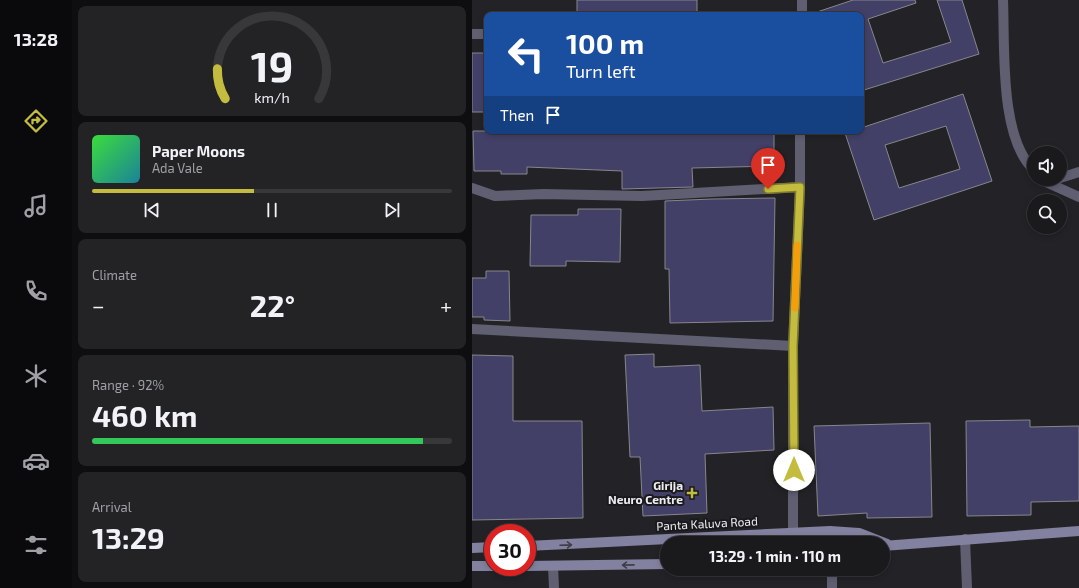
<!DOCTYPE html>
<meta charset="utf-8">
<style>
:root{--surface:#1a1a1d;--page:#232326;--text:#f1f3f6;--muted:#9fa1a4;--line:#38383b;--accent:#c4bc3e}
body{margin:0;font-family:"Exo 2",sans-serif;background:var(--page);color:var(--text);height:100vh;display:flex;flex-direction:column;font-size:15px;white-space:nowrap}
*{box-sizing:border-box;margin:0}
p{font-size:13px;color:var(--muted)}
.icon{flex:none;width:22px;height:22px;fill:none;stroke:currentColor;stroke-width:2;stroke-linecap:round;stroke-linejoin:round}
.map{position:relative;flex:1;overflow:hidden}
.drawer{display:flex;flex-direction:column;gap:6px;padding:6px;background:#0e0e10;width:400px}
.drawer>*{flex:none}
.hud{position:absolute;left:12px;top:12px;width:380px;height:122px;border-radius:8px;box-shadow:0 2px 6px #0003,0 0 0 1px var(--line);background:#1a4fa0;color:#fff;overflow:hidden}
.buttons{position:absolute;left:555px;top:146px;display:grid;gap:8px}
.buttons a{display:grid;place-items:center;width:40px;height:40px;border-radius:50%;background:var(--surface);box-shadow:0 2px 6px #0003,0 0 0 1px var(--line);font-size:20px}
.speed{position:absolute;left:12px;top:524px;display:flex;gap:8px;font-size:20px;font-weight:700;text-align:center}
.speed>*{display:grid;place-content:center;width:52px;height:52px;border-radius:50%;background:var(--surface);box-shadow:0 2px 6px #0003,0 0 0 1px var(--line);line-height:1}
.speed .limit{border:6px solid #d22;background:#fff;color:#111}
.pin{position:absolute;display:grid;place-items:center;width:34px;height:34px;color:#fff;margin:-41px -17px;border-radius:50% 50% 50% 0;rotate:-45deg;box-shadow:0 0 4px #0007}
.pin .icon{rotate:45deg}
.me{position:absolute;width:44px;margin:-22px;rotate:0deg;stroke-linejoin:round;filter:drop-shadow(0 0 3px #0008)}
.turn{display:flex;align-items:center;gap:14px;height:84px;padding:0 16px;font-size:18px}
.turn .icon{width:52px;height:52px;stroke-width:2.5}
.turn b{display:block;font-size:28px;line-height:34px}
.then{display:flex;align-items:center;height:38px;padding:0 16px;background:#0003;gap:8px;font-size:15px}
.big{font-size:30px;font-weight:700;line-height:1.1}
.drawer .card{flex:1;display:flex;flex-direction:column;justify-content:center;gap:6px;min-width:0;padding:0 14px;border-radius:8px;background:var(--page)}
.drawer .dial{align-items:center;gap:0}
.dial svg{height:104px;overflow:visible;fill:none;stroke:var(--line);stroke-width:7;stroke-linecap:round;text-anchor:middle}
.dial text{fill:var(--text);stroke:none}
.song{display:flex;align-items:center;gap:12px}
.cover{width:48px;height:48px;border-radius:6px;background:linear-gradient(135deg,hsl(120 70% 55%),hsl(190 70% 35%))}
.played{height:4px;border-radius:2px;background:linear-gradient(90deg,var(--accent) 45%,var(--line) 45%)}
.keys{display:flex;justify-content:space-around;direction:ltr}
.heat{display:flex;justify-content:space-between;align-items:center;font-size:22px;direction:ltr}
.charge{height:6px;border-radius:3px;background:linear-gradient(90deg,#34c759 92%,var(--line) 0)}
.trip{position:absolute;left:188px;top:536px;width:230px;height:40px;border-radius:20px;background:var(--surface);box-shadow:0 2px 6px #0003,0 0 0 1px var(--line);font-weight:700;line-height:40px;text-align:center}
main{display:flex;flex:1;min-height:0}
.tab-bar{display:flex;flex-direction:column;width:72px;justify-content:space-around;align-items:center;background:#0a0a0c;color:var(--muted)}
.tab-bar .icon{width:28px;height:28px}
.tab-bar .selected{color:var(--accent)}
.tab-bar b{font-size:18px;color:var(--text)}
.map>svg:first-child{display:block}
.building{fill:#434068;stroke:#86868b;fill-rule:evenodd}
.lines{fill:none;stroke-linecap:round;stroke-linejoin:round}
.street{stroke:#605f72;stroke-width:10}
.secondary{stroke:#82819f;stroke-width:10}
.oneway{stroke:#3e3e4b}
.route-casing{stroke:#7f7a28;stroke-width:10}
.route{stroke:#c4bc3e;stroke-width:7}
.slow{stroke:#f59e0b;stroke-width:7}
.poi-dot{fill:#c4bc3e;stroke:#1a1a1e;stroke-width:1.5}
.labels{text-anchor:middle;stroke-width:4;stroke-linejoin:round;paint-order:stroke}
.poi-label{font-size:12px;font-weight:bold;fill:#eeeef1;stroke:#1a1a1e;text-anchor:end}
.street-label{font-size:12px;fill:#eeeef1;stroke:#1a1a1e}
</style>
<main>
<nav class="tab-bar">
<b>13:28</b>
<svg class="icon selected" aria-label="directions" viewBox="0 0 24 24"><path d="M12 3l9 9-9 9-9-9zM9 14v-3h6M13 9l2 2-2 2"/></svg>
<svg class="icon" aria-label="music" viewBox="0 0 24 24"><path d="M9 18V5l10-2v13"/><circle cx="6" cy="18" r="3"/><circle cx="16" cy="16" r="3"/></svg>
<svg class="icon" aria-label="phone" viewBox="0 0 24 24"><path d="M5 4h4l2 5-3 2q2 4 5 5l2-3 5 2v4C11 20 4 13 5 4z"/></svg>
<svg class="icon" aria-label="climate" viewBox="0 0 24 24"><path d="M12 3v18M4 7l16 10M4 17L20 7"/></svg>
<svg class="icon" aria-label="car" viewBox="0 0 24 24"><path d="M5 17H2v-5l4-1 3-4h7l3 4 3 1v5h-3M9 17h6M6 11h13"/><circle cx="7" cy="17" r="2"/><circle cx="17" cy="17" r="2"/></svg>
<svg class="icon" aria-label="filters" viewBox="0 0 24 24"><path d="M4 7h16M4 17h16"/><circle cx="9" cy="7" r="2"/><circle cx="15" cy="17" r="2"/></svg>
</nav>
<section class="drawer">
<div class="card dial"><svg viewBox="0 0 100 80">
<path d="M14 69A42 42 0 1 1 86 69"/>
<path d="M14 69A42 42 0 0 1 8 46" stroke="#c4bc3e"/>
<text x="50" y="56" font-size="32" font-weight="700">19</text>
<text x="50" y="72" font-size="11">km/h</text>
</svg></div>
<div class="card">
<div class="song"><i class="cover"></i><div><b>Paper Moons</b><p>Ada Vale</p></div></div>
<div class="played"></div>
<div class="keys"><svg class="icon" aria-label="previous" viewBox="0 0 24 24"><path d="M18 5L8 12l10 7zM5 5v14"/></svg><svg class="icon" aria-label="pause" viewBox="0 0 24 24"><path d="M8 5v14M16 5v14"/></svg><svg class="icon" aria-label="next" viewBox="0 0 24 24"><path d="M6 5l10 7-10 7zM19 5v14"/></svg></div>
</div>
<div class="card"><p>Climate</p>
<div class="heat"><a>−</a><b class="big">22°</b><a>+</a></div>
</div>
<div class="card"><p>Range · 92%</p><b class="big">460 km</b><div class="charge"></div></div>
<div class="card"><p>Arrival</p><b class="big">13:29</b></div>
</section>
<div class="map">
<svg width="607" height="588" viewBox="0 0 607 588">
<rect width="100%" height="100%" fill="#232327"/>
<path class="building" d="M105,0H225V15H105Z
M381,0H443L444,3L396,19L411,63L479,42L465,0H490L507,54L392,90L389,81V15H345V12Z
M0,53H15V112H0Z
M491,94L520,181L402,220L373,133L389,131V128ZM474,126L488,169L427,188L413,145Z
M1,131H302V166L220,168L221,187L150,189V171L55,167V174H29V171H2Z
M303,198L301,321L198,323L197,269H193V201L240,199Z
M106,209H149L148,262L94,261V266H58L59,215H106Z
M14,271H37L38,321L12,320V317H0V278H14Z
M182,354V367L228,365L230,411L301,407L302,450L233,454L235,513L171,516L168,457H158L153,355Z
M0,355L41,356V421H110L111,518L0,520Z
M558,420V427L607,426V501L559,502V515L495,516L494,421Z
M458,423L460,517L395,518V513L346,516L342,426Z"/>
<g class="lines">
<path class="street" d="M531,0C533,46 527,138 562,170
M330,15V0
M0,34H15
M588,178L607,172
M572,179L576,183L607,197
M0,188L23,196L71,194L170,196L328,187
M0,329L321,346
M358,531L359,543
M493,539L495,588
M321,543V346L328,187V131
M81,566L82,588
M360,569V588"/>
<path class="secondary" d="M55,546L358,531L387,533L415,544
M411,546L607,531
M0,548L21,547
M0,566H21
M55,566L195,564"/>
</g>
<defs><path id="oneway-shaft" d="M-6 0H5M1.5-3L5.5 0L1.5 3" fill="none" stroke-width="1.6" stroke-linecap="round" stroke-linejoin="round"/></defs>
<g class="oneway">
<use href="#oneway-shaft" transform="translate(94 545) rotate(-2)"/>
<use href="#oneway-shaft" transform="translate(156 565) rotate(179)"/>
</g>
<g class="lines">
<defs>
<path id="route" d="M296,189L328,187L321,346L322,470"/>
</defs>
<use href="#route" class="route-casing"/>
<use href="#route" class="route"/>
<path class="slow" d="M323,308L325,245"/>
</g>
<path class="poi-dot" d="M218 487h4v4h4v4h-4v4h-4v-4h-4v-4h4z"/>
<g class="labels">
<g class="poi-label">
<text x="211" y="490">Girija<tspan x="211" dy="14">Neuro Centre</tspan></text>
</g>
<g class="street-label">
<text transform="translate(235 524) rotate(-3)" y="4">Panta Kaluva Road</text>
</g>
</g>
</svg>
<div class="buttons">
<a><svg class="icon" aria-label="sound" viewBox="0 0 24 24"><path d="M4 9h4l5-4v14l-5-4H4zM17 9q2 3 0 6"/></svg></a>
<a><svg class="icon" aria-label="search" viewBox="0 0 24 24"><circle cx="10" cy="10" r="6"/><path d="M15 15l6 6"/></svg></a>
</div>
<div class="speed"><div class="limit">30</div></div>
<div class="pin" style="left:296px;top:189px;background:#d93025"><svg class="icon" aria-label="arrive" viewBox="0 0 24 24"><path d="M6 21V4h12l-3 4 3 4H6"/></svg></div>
<svg class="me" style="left:322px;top:470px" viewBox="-20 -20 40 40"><circle r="19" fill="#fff"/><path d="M0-13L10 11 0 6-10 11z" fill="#c4bc3e"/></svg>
<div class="trip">13:29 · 1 min · 110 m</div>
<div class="hud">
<div class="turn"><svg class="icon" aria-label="left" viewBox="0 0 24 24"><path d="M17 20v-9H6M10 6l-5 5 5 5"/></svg><div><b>100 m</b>Turn left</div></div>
<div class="then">Then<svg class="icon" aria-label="arrive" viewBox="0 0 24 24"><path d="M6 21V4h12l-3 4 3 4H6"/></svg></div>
</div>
</div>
</main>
